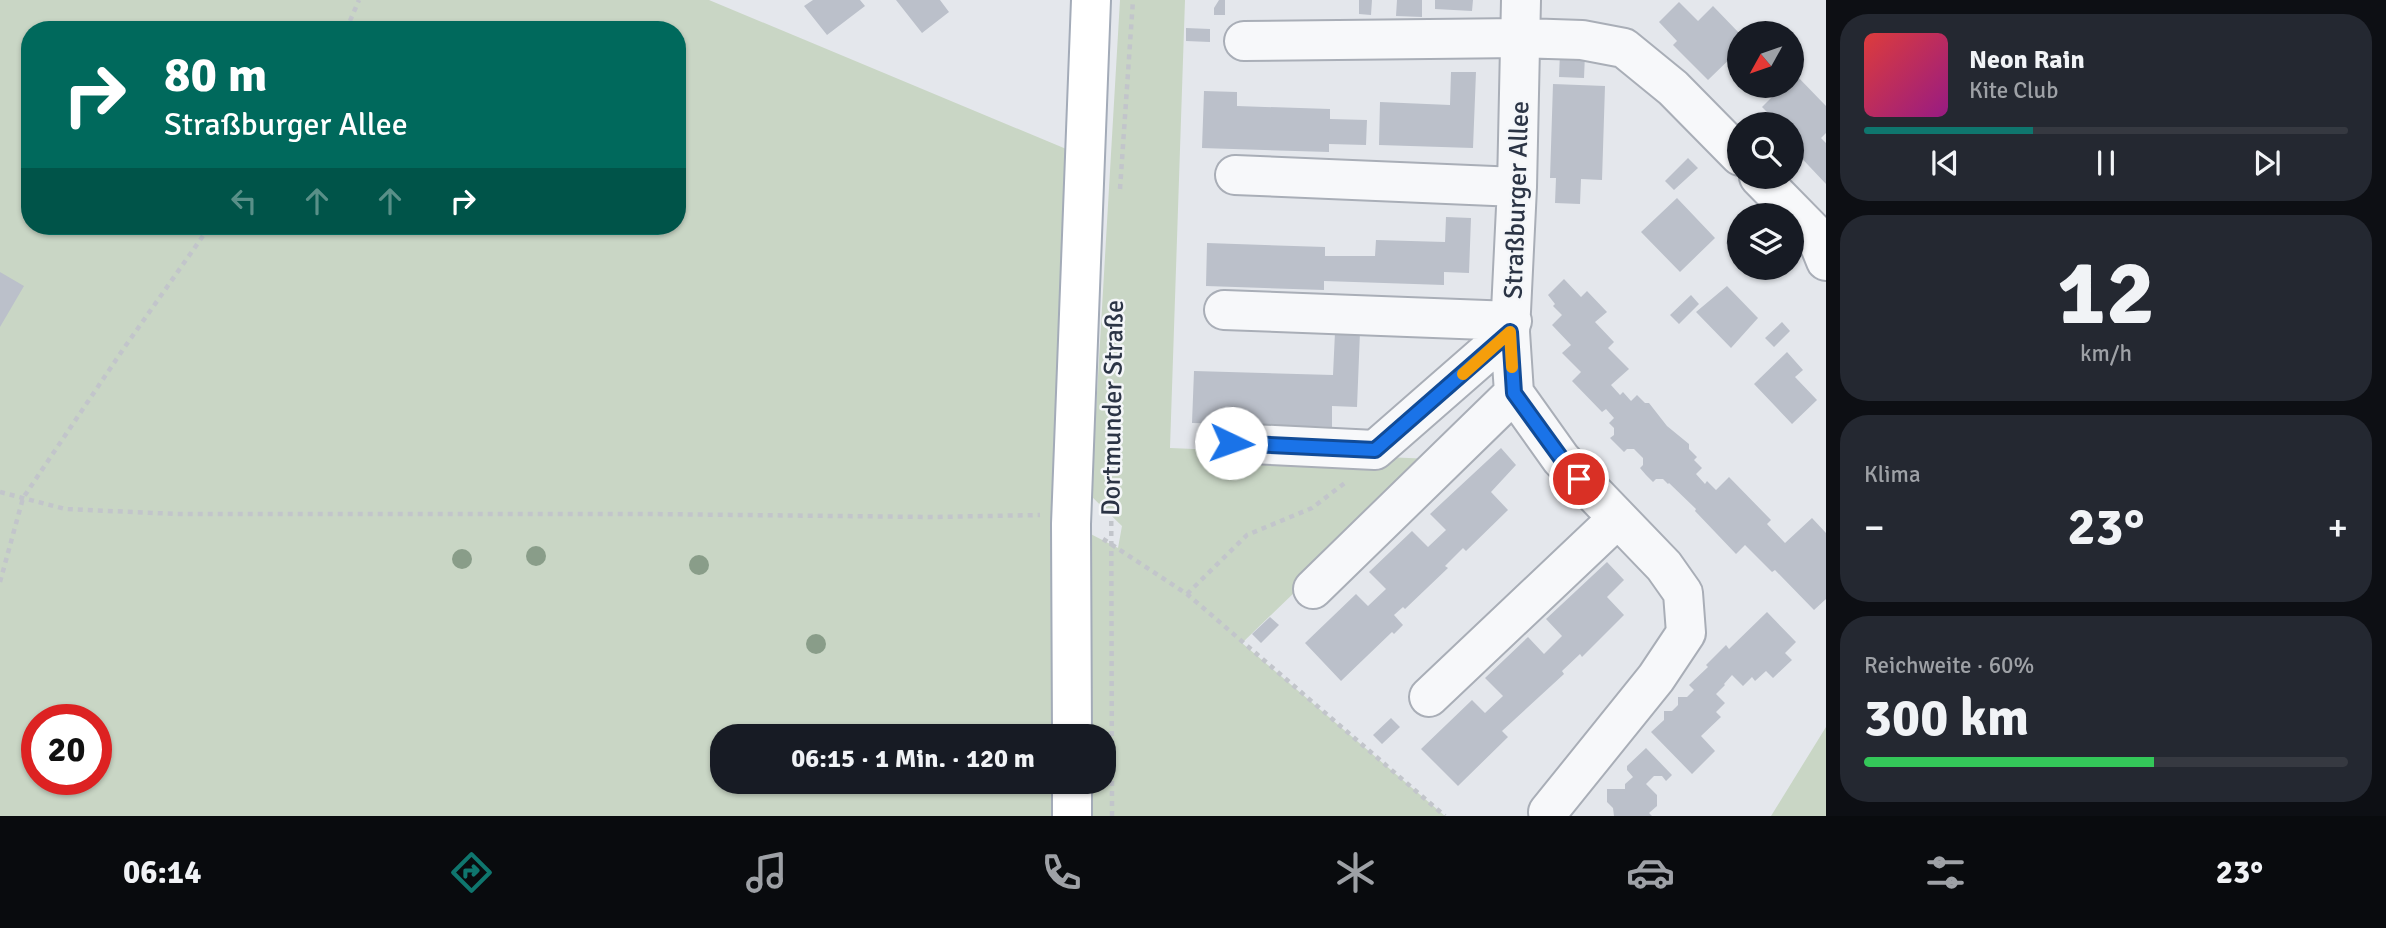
<!DOCTYPE html>
<html lang="de">
<meta charset="utf-8">
<style>
:root{--surface:#171b24;--page:#242831;--text:#f1f3f6;--muted:#9ea1a6;--line:#363941;--accent:#0f766e}
body{margin:0;font-family:Signika,sans-serif;background:var(--page);color:var(--text);height:100vh;display:flex;flex-direction:column;font-size:26px;white-space:nowrap}
*{box-sizing:border-box;margin:0}
p{font-size:23px;color:var(--muted)}
.icon{flex:none;width:38px;height:38px;fill:none;stroke:currentColor;stroke-width:2;stroke-linecap:round;stroke-linejoin:round}
.map{position:relative;flex:1;overflow:hidden}
.drawer{display:flex;flex-direction:column;gap:14px;padding:14px;background:#0d0f14;width:560px}
.drawer>*{flex:none}
.top-card{position:absolute;left:21px;top:21px;width:665px;height:214px;border-radius:28px;box-shadow:0 2px 5px #0004;background:#00695c;color:#fff;overflow:hidden}
.needle{width:46px;rotate:230deg}
.controls{position:absolute;left:1727px;top:21px;display:grid;gap:14px}
.controls a{display:grid;place-items:center;width:77px;height:77px;border-radius:50%;background:var(--surface);box-shadow:0 2px 5px #0004;font-size:35px}
.speed{position:absolute;left:21px;top:704px;display:flex;gap:14px;font-size:35px;font-weight:700;text-align:center}
.speed>*{display:grid;place-content:center;width:91px;height:91px;border-radius:50%;background:var(--surface);box-shadow:0 2px 5px #0004;line-height:1}
.speed .limit{border:10px solid #d22;background:#fff;color:#111}
.pin{position:absolute;display:grid;place-items:center;width:60px;height:60px;color:#fff;margin:-30px;border:4px solid #fff;border-radius:50%;box-shadow:0 2px 7px #0007}
.me{position:absolute;width:77px;margin:-38px;rotate:93deg;stroke-linejoin:round;filter:drop-shadow(0 0 5px #0008)}
.turn{display:flex;align-items:center;gap:24px;height:147px;padding:0 28px;font-size:32px}
.turn .icon{width:91px;height:91px;stroke-width:2.5}
.turn b{display:block;font-size:49px;line-height:60px}
.lanes{display:flex;align-items:center;height:66px;padding:0 28px;background:#0003;justify-content:center;gap:35px;direction:ltr}
.lanes .off{opacity:.35}
.big{font-size:52px;font-weight:700;line-height:1.1}
.drawer .tile{flex:1;display:flex;flex-direction:column;justify-content:center;gap:10px;min-width:0;padding:0 24px;border-radius:28px;background:var(--page)}
.drawer .dial{align-items:center;gap:0}
.dial b{font-size:91px;line-height:1}
.song{display:flex;align-items:center;gap:21px}
.cover{width:84px;height:84px;border-radius:10px;background:linear-gradient(135deg,hsl(0 70% 55%),hsl(310 70% 35%))}
.played{height:7px;border-radius:4px;background:linear-gradient(90deg,var(--accent) 35%,var(--line) 35%)}
.keys{display:flex;justify-content:space-around;direction:ltr}
.heat{display:flex;justify-content:space-between;align-items:center;font-size:38px;direction:ltr}
.charge{height:10px;border-radius:5px;background:linear-gradient(90deg,#34c759 60%,var(--line) 0)}
.trip{position:absolute;left:710px;top:724px;width:406px;height:70px;border-radius:28px;background:var(--surface);box-shadow:0 2px 5px #0004;font-weight:700;line-height:70px;text-align:center}
.menu{display:flex;height:112px;justify-content:space-around;align-items:center;background:#090b0e;color:var(--muted)}
.menu .icon{width:49px;height:49px}
.menu .current{color:var(--accent)}
.menu b{font-size:32px;color:var(--text)}
main{display:flex;flex:1;min-height:0}
.map>svg:first-child{display:block}
.green{fill:#c9d6c5;fill-rule:evenodd}
.building{fill:#bbc0ca}
.lines{fill:none;stroke-linecap:round;stroke-linejoin:round}
.minor-casing{stroke:#a9aeb7;stroke-width:42}
.major-casing{stroke:#a3abb8;stroke-width:42}
.path{stroke:#c2c5cb;stroke-width:4.5;stroke-dasharray:5 5;stroke-linecap:butt}
.minor{stroke:#f7f8fa;stroke-width:38}
.major{stroke:#fff;stroke-width:38}
.tree{fill:#899d89}
.route-casing{stroke:#114b97;stroke-width:18}
.route{stroke:#1a73e8;stroke-width:12}
.slow{stroke:#f59e0b;stroke-width:12}
.labels{text-anchor:middle;stroke-width:5;stroke-linejoin:round;paint-order:stroke}
.street-label{font-size:26px;fill:#2b3445;stroke:#f4f6f9}
</style>
<main>
<div class="map">
<svg width="1826" height="816" viewBox="0 0 1826 816">
<rect width="100%" height="100%" fill="#e4e7ec"/>
<path class="green" d="M0,0H709L1083,156L1071,524L1118,548L1122,526L1091,496L1120,0H1185L1170,448L1433,459L1242,643L1445,816H0ZM30,30H677V226H30ZM37,719H96V779H37ZM723,737H1104V782H723Z
M1826,727V816H1771Z"/>
<path class="building" d="M813,0H860L865,6L827,35L804,6Z
M896,0H940L949,12L922,33Z
M1219,0H1225V15H1214V8Z
M1359,0H1372L1371,15L1359,14Z
M1397,0H1422V17L1396,16Z
M1435,0H1473L1472,11L1435,9Z
M1679,2L1698,21L1713,6L1740,34V49L1708,80L1673,45L1677,41L1659,22Z
M1186,28L1210,29V42L1186,41Z
M1560,53L1585,54L1584,78L1559,77Z
M1451,72H1476L1473,148L1379,145L1380,102L1450,105Z
M1795,74L1826,106V133L1821,138L1826,143V184L1792,148V124H1779L1762,107L1783,86H1792V77Z
M1553,84L1605,86L1602,180L1581,179L1580,204L1555,203L1556,178H1550Z
M1204,91L1237,92V106L1330,109V119L1367,120L1366,145L1329,144V152L1202,148Z
M1688,158L1698,168L1674,190L1665,181Z
M1677,198L1715,238L1680,272L1641,232Z
M1446,217L1471,218L1469,273L1444,272V285L1324,281V290L1206,286L1207,243L1325,247V256H1375L1376,240L1445,242Z
M1740,230V248L1735,252L1726,243Z
M0,272L24,286L0,327Z
M1564,279L1581,297L1587,291L1607,312L1595,322L1614,342L1608,348L1629,369L1611,385L1620,395L1623,392L1631,401L1637,395L1645,403H1649L1667,426L1689,444V449L1697,457L1694,460L1702,468L1696,474L1705,484L1707,481L1716,490L1729,477L1771,520L1767,524L1785,543L1812,518L1826,533V599L1814,610L1775,570L1772,572L1745,545L1736,554L1695,511L1696,509L1669,483L1668,484L1663,479H1656L1653,482L1646,475L1640,468L1643,465V458L1634,449H1627L1624,452L1610,438L1614,435V428L1609,423L1614,418L1606,409L1602,412L1572,381L1581,372L1562,353L1571,345L1552,325L1562,315L1553,306L1555,304L1548,295Z
M1727,286L1758,318L1731,348L1696,312Z
M1691,295L1699,304L1679,324L1670,315Z
M1782,322L1790,331L1774,347L1765,338Z
M1335,332H1360L1357,407L1332,406V427L1192,423L1194,371L1333,375Z
M1787,352L1803,370L1795,377L1817,400L1792,424L1754,384Z
M1501,448L1516,465L1491,492L1508,510L1466,551L1463,548L1445,566L1448,568L1405,609L1403,607L1394,615L1403,625L1394,634L1392,632L1341,681L1305,643L1356,594L1368,606L1386,589L1369,572L1412,531L1428,547L1446,530L1430,514Z
M1607,562L1624,580L1607,597L1624,615L1582,657L1580,654L1562,671L1564,674L1502,731L1508,737L1458,786L1421,749L1472,700L1485,713L1503,696L1485,678L1528,637L1544,654L1562,636L1546,619Z
M1767,612L1796,642L1785,653L1792,660L1773,678L1766,671L1755,681L1752,677L1743,686L1732,675L1724,684L1725,685L1716,694L1725,703L1716,712L1721,717L1701,736L1715,751L1692,774L1651,732L1664,720V711H1672L1678,705V697H1687L1694,690L1689,685L1708,667L1706,665L1726,645L1729,649Z
M1270,617L1279,625L1261,643L1252,634Z
M1391,718L1400,727L1382,744L1373,735Z
M1646,748L1672,775L1666,781L1662,776H1654L1646,784L1657,795V806L1649,813L1652,816H1614L1613,808L1607,802V789H1625V784L1633,777L1627,770V766Z"/>
<g class="lines">
<defs>
<path id="minor" d="M1521,0L1517,187L1510,332L1514,393L1561,459L1664,566L1683,593L1686,633L1656,678L1548,812
M1244,41L1520,38L1582,40L1624,48L1673,88L1740,156
M1235,175L1517,187
M1759,177L1815,234L1826,261
M1224,310L1512,321
M1231,443L1375,450L1510,332
M1313,589L1514,393
M1429,697L1617,519"/>
<path id="major" d="M1072,737L1071,524L1091,0
M1072,782V816"/>
</defs>
<use href="#minor" class="minor-casing"/>
<use href="#major" class="major-casing"/>
<path class="path" d="M346,30L359,0
M1120,189L1133,0
M1111,421L1112,816
M0,492L65,509L177,514H648L933,517L1040,515
M1103,539L1187,594L1445,816
M0,582L23,498L124,348L210,226
M1187,594L1247,535L1312,508L1346,482"/>
<use href="#minor" class="minor"/>
<use href="#major" class="major"/>
</g>
<g class="tree">
<circle cx="536" cy="556" r="10"/>
<circle cx="462" cy="559" r="10"/>
<circle cx="699" cy="565" r="10"/>
<circle cx="816" cy="644" r="10"/>
</g>
<g class="lines">
<defs>
<path id="route" d="M1231,443L1375,450L1510,332L1514,393L1561,458L1579,479"/>
</defs>
<use href="#route" class="route-casing"/>
<use href="#route" class="route"/>
<path class="slow" d="M1463,374L1510,332L1512,367"/>
</g>
<g class="labels">
<g class="street-label">
<text transform="translate(1516 200) rotate(-88)" y="9">Straßburger Allee</text>
<text transform="translate(1112 408) rotate(-89)" y="9">Dortmunder Straße</text>
</g>
</g>
</svg>
<div class="controls">
<a><svg class="needle" viewBox="-14 -14 28 28"><path d="M0-13l5 13h-10z" fill="#e53935"/><path d="M0 13l5-13h-10z" fill="#9ea1a6"/></svg></a>
<a><svg class="icon" aria-label="search" viewBox="0 0 24 24"><circle cx="10" cy="10" r="6"/><path d="M15 15l6 6"/></svg></a>
<a><svg class="icon" aria-label="layers" viewBox="0 0 24 24"><path d="M12 4l9 5-9 5-9-5zM3 14l9 5 9-5"/></svg></a>
</div>
<div class="speed"><div class="limit">20</div></div>
<div class="pin" style="left:1579px;top:479px;background:#d93025"><svg class="icon" aria-label="arrive" viewBox="0 0 24 24"><path d="M6 21V4h12l-3 4 3 4H6"/></svg></div>
<svg class="me" style="left:1231px;top:443px" viewBox="-20 -20 40 40"><circle r="19" fill="#fff"/><path d="M0-13L10 11 0 6-10 11z" fill="#1a73e8"/></svg>
<div class="trip">06:15 · 1 Min. · 120 m</div>
<div class="top-card">
<div class="turn"><svg class="icon" aria-label="right" viewBox="0 0 24 24"><path d="M7 20v-9h11M14 6l5 5-5 5"/></svg><div><b>80 m</b>Straßburger Allee</div></div>
<div class="lanes"><svg class="icon off" aria-label="left" viewBox="0 0 24 24"><path d="M17 20v-9H6M10 6l-5 5 5 5"/></svg><svg class="icon off" aria-label="ahead" viewBox="0 0 24 24"><path d="M12 20V5M6 11l6-6 6 6"/></svg><svg class="icon off" aria-label="ahead" viewBox="0 0 24 24"><path d="M12 20V5M6 11l6-6 6 6"/></svg><svg class="icon" aria-label="right" viewBox="0 0 24 24"><path d="M7 20v-9h11M14 6l5 5-5 5"/></svg></div>
</div>
</div>
<section class="drawer">
<div class="tile">
<div class="song"><i class="cover"></i><div><b>Neon Rain</b><p>Kite Club</p></div></div>
<div class="played"></div>
<div class="keys"><svg class="icon" aria-label="previous" viewBox="0 0 24 24"><path d="M18 5L8 12l10 7zM5 5v14"/></svg><svg class="icon" aria-label="pause" viewBox="0 0 24 24"><path d="M8 5v14M16 5v14"/></svg><svg class="icon" aria-label="next" viewBox="0 0 24 24"><path d="M6 5l10 7-10 7zM19 5v14"/></svg></div>
</div>
<div class="tile dial"><b>12</b><p>km/h</p></div>
<div class="tile"><p>Klima</p>
<div class="heat"><a>−</a><b class="big">23°</b><a>+</a></div>
</div>
<div class="tile"><p>Reichweite · 60%</p><b class="big">300 km</b><div class="charge"></div></div>
</section>
</main>
<nav class="menu">
<b>06:14</b>
<svg class="icon current" aria-label="directions" viewBox="0 0 24 24"><path d="M12 3l9 9-9 9-9-9zM9 14v-3h6M13 9l2 2-2 2"/></svg>
<svg class="icon" aria-label="music" viewBox="0 0 24 24"><path d="M9 18V5l10-2v13"/><circle cx="6" cy="18" r="3"/><circle cx="16" cy="16" r="3"/></svg>
<svg class="icon" aria-label="phone" viewBox="0 0 24 24"><path d="M5 4h4l2 5-3 2q2 4 5 5l2-3 5 2v4C11 20 4 13 5 4z"/></svg>
<svg class="icon" aria-label="climate" viewBox="0 0 24 24"><path d="M12 3v18M4 7l16 10M4 17L20 7"/></svg>
<svg class="icon" aria-label="car" viewBox="0 0 24 24"><path d="M5 17H2v-5l4-1 3-4h7l3 4 3 1v5h-3M9 17h6M6 11h13"/><circle cx="7" cy="17" r="2"/><circle cx="17" cy="17" r="2"/></svg>
<svg class="icon" aria-label="filters" viewBox="0 0 24 24"><path d="M4 7h16M4 17h16"/><circle cx="9" cy="7" r="2"/><circle cx="15" cy="17" r="2"/></svg>
<b>23°</b>
</nav>
